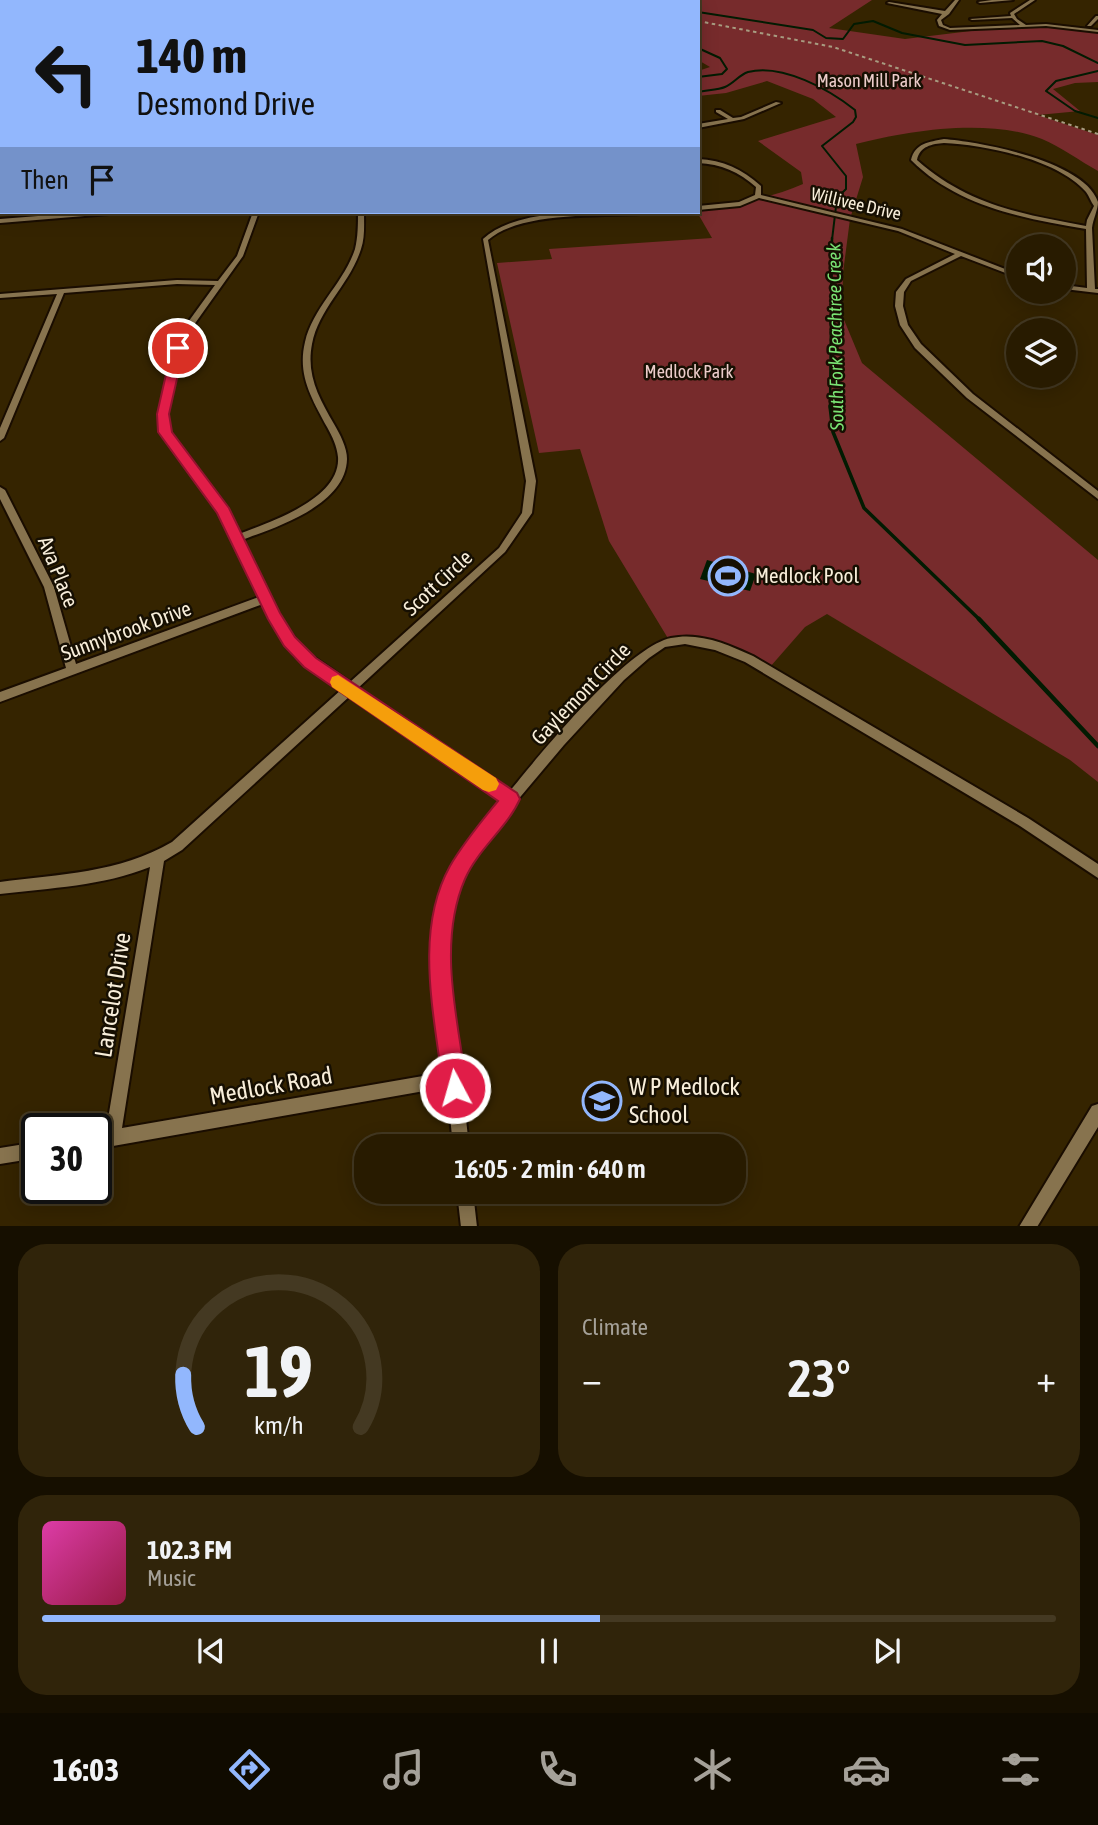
<!DOCTYPE html>
<meta charset="utf-8">
<style>
:root{--surface:#281b00;--page:#30240a;--text:#f1f3f6;--muted:#a5a199;--line:#443922;--accent:#92b7fd}
body{margin:0;font-family:"Asap Condensed",sans-serif;background:var(--page);color:var(--text);height:100vh;display:flex;flex-direction:column;font-size:26px;white-space:nowrap}
*{box-sizing:border-box;margin:0}
p{font-size:23px;color:var(--muted)}
.icon{flex:none;width:38px;height:38px;fill:none;stroke:currentColor;stroke-width:2;stroke-linecap:round;stroke-linejoin:round}
.map{position:relative;height:1226px;overflow:hidden}
.panel{display:flex;flex-direction:column;gap:18px;padding:18px;background:#160f00;flex:1}
.panel>*{flex:none}
.hud{position:absolute;left:0px;top:0px;width:700px;height:214px;box-shadow:0 4px 18px #0003,0 0 0 2px var(--line);background:#92b7fd;color:#111;overflow:hidden}
.tools{position:absolute;left:1006px;top:234px;display:grid;gap:14px}
.tools a{display:grid;place-items:center;width:70px;height:70px;border-radius:50%;background:var(--surface);box-shadow:0 4px 18px #0003,0 0 0 2px var(--line);font-size:35px}
.speed{position:absolute;left:21px;top:1113px;display:flex;gap:14px;font-size:35px;font-weight:700;text-align:center}
.speed>*{display:grid;place-content:center;width:91px;height:91px;border-radius:50%;background:var(--surface);box-shadow:0 4px 18px #0003,0 0 0 2px var(--line);line-height:1}
.speed .limit{border:4px solid #111;border-radius:10px;background:#fff;color:#111}
.pin{position:absolute;display:grid;place-items:center;width:60px;height:60px;color:#fff;margin:-30px;border:4px solid #fff;border-radius:50%;box-shadow:0 2px 7px #0007}
.me{position:absolute;width:77px;margin:-38px;rotate:354deg;stroke-linejoin:round;filter:drop-shadow(0 0 5px #0008)}
.turn{display:flex;align-items:center;gap:24px;height:147px;padding:0 21px;font-size:32px}
.turn .icon{width:91px;height:91px;stroke-width:2.5}
.turn b{display:block;font-size:49px;line-height:60px}
.then{display:flex;align-items:center;height:66px;padding:0 21px;background:#0003;gap:14px;font-size:26px}
.big{font-size:52px;font-weight:600;line-height:1.1}
.panel .card{flex:1;display:flex;flex-direction:column;justify-content:center;gap:10px;min-width:0;padding:0 24px;border-radius:28px;background:var(--page)}
.panel .dial{align-items:center;gap:0}
.dial svg{height:182px;overflow:visible;fill:none;stroke:var(--line);stroke-width:7;stroke-linecap:round;text-anchor:middle}
.dial text{fill:var(--text);stroke:none}
.song{display:flex;align-items:center;gap:21px}
.cover{width:84px;height:84px;border-radius:10px;background:linear-gradient(135deg,hsl(320 70% 55%),hsl(340 70% 35%))}
.played{height:7px;border-radius:4px;background:linear-gradient(90deg,var(--accent) 55%,var(--line) 55%)}
.keys{display:flex;justify-content:space-around;direction:ltr}
.heat{display:flex;justify-content:space-between;align-items:center;font-size:38px;direction:ltr}
.panel .tiles{flex:1;display:grid;gap:18px;grid-template-columns:1fr 1fr}
.card:last-child{grid-column:span 2}
.trip{position:absolute;left:354px;top:1134px;width:392px;height:70px;border-radius:28px;background:var(--surface);box-shadow:0 4px 18px #0003,0 0 0 2px var(--line);font-weight:600;line-height:70px;text-align:center}
.menu{display:flex;height:112px;justify-content:space-around;align-items:center;background:#100b00;color:var(--muted)}
.menu .icon{width:49px;height:49px}
.menu .on{color:var(--accent)}
.menu b{font-size:32px;color:var(--text)}
.map>svg:first-child{display:block}
.green{fill:#772b2c}
.water{fill:#021b02}
.lines{fill:none;stroke-linecap:round;stroke-linejoin:round}
.stream-far3{stroke:#021b02;stroke-width:2}
.stream-far2{stroke:#021b02;stroke-width:2.5}
.stream-far1{stroke:#021b02;stroke-width:3.5}
.stream{stroke:#021b02;stroke-width:4.5}
.minor-casing{stroke:#1a0d00;stroke-width:4}
.primary-casing{stroke:#1a0d00;stroke-width:3}
.minor{fill:#87734e;fill-rule:evenodd}
.primary{fill:#8795af;fill-rule:evenodd}
.rail{stroke:#a89c81;stroke-width:2;stroke-dasharray:3.5 3.5;stroke-linecap:butt}
.route{fill:#e11d48;stroke:#92132f;stroke-width:2}
.slow{fill:#f59e0b}
.labels{text-anchor:middle;stroke-width:5;stroke-linejoin:round;paint-order:stroke}
.far-park-label{font-size:18px;fill:#ecccca;stroke:#160f02}
.far-street-label{font-size:18px;fill:#f8eeda;stroke:#160f02}
.far-water-label{font-size:19px;font-style:italic;fill:#7ae373;stroke:#160f02}
.street-label{font-size:21px;fill:#f8eeda;stroke:#160f02}
.poi-label{font-size:21px;fill:#f8eeda;stroke:#160f02;text-anchor:start}
.near-street-label{font-size:24px;fill:#f8eeda;stroke:#160f02}
.near-poi-label{font-size:24px;fill:#f8eeda;stroke:#160f02;text-anchor:start}
</style>
<div class="map">
<svg width="1098" height="1227" viewBox="0 0 1098 1227">
<rect width="100%" height="100%" fill="#352400"/>
<path class="green" d="M247,0H872L829,28L905,39L1012,26L1059,25L1098,32V82L1075,83L1053,89L1080,111L1038,115L1098,135V171C1080,161 1061,147 1042,139C989,118 909,130 856,144L863,177L850,219L843,273L842,315L862,363L1098,560V782L1070,760L827,614L805,627L770,667L715,640H669L609,541L580,449L539,453L497,263L552,259L549,249L712,238L697,212L698,208C737,204 768,199 803,184L801,172L758,141L836,117L813,99L767,81L726,93L698,96V71L710,67L698,60V2Z"/>
<path class="water" d="M707,560L756,574L750,591L700,579Z"/>
<g class="lines">
<path class="stream-far3" d="M368,0L384,2
M358,2L361,0
M698,12L813,30L826,38L843,39L854,24L873,21L902,33L965,45L1042,41L1063,46L1098,63
M698,48L720,58L727,69L722,74L698,77
M1098,71L1056,81L1046,91L1075,111L1098,118
M698,92C706,90 718,90 725,87C734,83 739,75 748,72C782,63 830,90 855,110L856,117L853,122L822,146L846,176V189L837,198L832,240"/>
<path class="stream-far2" d="M830,408L832,238"/>
<path class="stream-far1" d="M830,406L833,432L864,508L981,621"/>
<path class="stream" d="M979,619L1098,746"/>
<defs>
<path id="minor" d="M955,0H959L949,14L941,20L943,25L950,28L1020,25L1012,18L972,20L970,19L1011,16L1010,13L1030,0H1035L1014,14L1017,19L1026,25L1046,24L1098,30V32L1046,26L950,30L939,26L937,20L942,14L887,3L889,2L945,11Z
M992,0H1013L980,3L978,2Z
M1096,16H1098V19L1091,26H1087Z
M0,35H2V37H0Z
M0,56H2V58H0Z
M0,85H2V88L0,89Z
M776,102L781,103L744,119L698,128V124L728,119L716,112V110H720L733,118L741,117Z
M0,121H2V125H0Z
M944,139C981,142 1085,161 1098,202C1098,210 1093,219 1092,228L1095,289H1098V293L1064,289V285L1087,288L1086,229C1023,218 958,207 911,160C915,143 929,142 944,139ZM944,143C985,145 1057,159 1086,192C1089,196 1091,202 1094,206L1087,220L1086,226C1021,214 968,205 917,160C920,146 932,144 944,143Z
M698,159C723,160 742,169 761,186V195L902,229L1018,274V278L1016,277L961,256L911,281L904,292L903,306L908,325L921,344L973,394L1098,491V499L967,398L915,348L900,325L895,306L896,292L906,279L955,254L898,231L759,198L740,206L698,210V206L739,202L755,195L756,187C739,172 721,164 698,163Z
M0,160H2V164H0Z
M89,212H112L109,214L0,223V219Z
M253,212H259L243,256L186,336L167,414L169,432L227,510L239,534C270,522 341,499 338,457C337,446 332,436 327,427C312,399 297,375 305,342C313,307 344,283 355,249C358,237 358,224 358,212H364C364,224 365,238 361,249C350,284 319,308 312,344C306,375 319,398 334,424C340,434 347,448 347,459C346,505 277,527 242,540L277,613L303,650L350,682L499,548L522,513L526,481L483,239C517,207 598,212 643,212L640,214C599,216 519,212 488,240L536,481L532,513L505,552L358,688L510,791C540,754 627,647 671,638C699,632 727,644 753,656L1028,818L1098,864V878L1020,826L745,662L715,650L685,644L665,647L649,658L624,680L564,745L505,815L470,863L459,883L452,903L449,918L446,945L448,971L457,1039L469,1146H453L447,1087L96,1149V1133L106,1131L150,867C103,886 50,888 0,894V882C60,874 119,873 172,842L342,689L295,656L269,618L263,604L0,702V692L66,668L44,587L0,499V487L5,490L54,587L76,664L259,597L220,513L161,432L159,414L178,336L215,285L177,284L64,293L4,438L0,441V428L57,294L0,298V294L177,280L218,281L237,256ZM351,695L502,800C488,818 472,836 460,856C416,927 438,995 446,1072L122,1128L164,861L182,850Z
M1098,1104V1127L1037,1227H1019L1092,1106Z
M37,1142V1158L0,1164V1148Z
M457,1192H473L477,1227H461Z"/>
<path id="primary" d="M70,0L68,2H57Z
M0,11H2L0,16Z"/>
</defs>
<use href="#minor" class="minor-casing"/>
<use href="#primary" class="primary-casing"/>
<use href="#minor" class="minor"/>
<use href="#primary" class="primary"/>
<path class="rail" d="M560,0L577,2
M698,21L833,47L1098,134"/>
</g>
<path class="route" d="M178,344L184,348L169,414L172,432L229,508L280,613L295,637L316,658L517,793L520,799C507,828 478,849 465,879C437,944 458,1020 467,1088L463,1096L455,1100L447,1096L443,1088C435,1017 413,932 450,866C464,842 481,822 498,801L304,667L284,646L268,619L217,513L158,432L157,414L172,348Z"/>
<path class="slow" d="M338,675L496,778L499,784L496,790L489,792L483,790L332,687L330,682L332,677Z"/>
<defs>
<symbol id="stadium-ring" viewBox="-11 -11 22 22"><circle r="9.5" fill="#160f02" stroke="#92b7fd" stroke-width="1.5"/><path d="M0-5a6.5 5 0 1 0 0 10a6.5 5 0 1 0 0-10ZM-3.5-1.8h7v3.6h-7Z" fill="#92b7fd"/></symbol>
<symbol id="school-ring" viewBox="-11 -11 22 22"><circle r="9.5" fill="#160f02" stroke="#92b7fd" stroke-width="1.5"/><path d="M0-5L7-2L0 1L-7-2ZM-4 1L0 2.5L4 1V4Q0 6-4 4Z" fill="#92b7fd"/></symbol>
</defs>
<g fill-rule="evenodd">
<use href="#stadium-ring" x="706" y="554" width="44" height="44"/>
<use href="#school-ring" x="580" y="1079" width="44" height="44"/>
</g>
<g class="labels">
<g class="far-park-label">
<text x="869" y="87">Mason Mill Park</text>
<text x="689" y="378">Medlock Park</text>
</g>
<g class="far-street-label">
<text transform="translate(856 204) rotate(13)" y="6">Willivee Drive</text>
</g>
<g class="far-water-label">
<text transform="translate(835 337) rotate(-91)" y="7">South Fork Peachtree Creek</text>
</g>
<g class="street-label">
<text transform="translate(58 572) rotate(68)" y="7">Ava Place</text>
<text transform="translate(438 583) rotate(-43)" y="7">Scott Circle</text>
<text transform="translate(126 631) rotate(-20)" y="7">Sunnybrook Drive</text>
<text transform="translate(581 694) rotate(-46)" y="7">Gaylemont Circle</text>
</g>
<g class="poi-label">
<text x="755" y="583">Medlock Pool</text>
</g>
<g class="near-street-label">
<text transform="translate(113 995) rotate(-81)" y="8">Lancelot Drive</text>
<text transform="translate(271 1086) rotate(-10)" y="8">Medlock Road</text>
</g>
<g class="near-poi-label">
<text x="629" y="1095">W P Medlock<tspan x="629" dy="28">School</tspan></text>
</g>
</g>
</svg>
<div class="tools">
<a><svg class="icon" aria-label="sound" viewBox="0 0 24 24"><path d="M4 9h4l5-4v14l-5-4H4zM17 9q2 3 0 6"/></svg></a>
<a><svg class="icon" aria-label="layers" viewBox="0 0 24 24"><path d="M12 4l9 5-9 5-9-5zM3 14l9 5 9-5"/></svg></a>
</div>
<div class="speed"><div class="limit">30</div></div>
<div class="pin" style="left:178px;top:348px;background:#d93025"><svg class="icon" aria-label="arrive" viewBox="0 0 24 24"><path d="M6 21V4h12l-3 4 3 4H6"/></svg></div>
<svg class="me" style="left:455px;top:1088px" viewBox="-20 -20 40 40"><circle r="17" fill="#e11d48" stroke="#fff" stroke-width="3"/><path d="M0-11L8 9 0 5-8 9z" fill="#fff"/></svg>
<div class="trip">16:05 · 2 min · 640 m</div>
<div class="hud">
<div class="turn"><svg class="icon" aria-label="left" viewBox="0 0 24 24"><path d="M17 20v-9H6M10 6l-5 5 5 5"/></svg><div><b>140 m</b>Desmond Drive</div></div>
<div class="then">Then<svg class="icon" aria-label="arrive" viewBox="0 0 24 24"><path d="M6 21V4h12l-3 4 3 4H6"/></svg></div>
</div>
</div>
<section class="panel">
<div class="tiles">
<div class="card dial"><svg viewBox="0 0 100 80">
<path d="M14 69A42 42 0 1 1 86 69"/>
<path d="M14 69A42 42 0 0 1 8 46" stroke="#92b7fd"/>
<text x="50" y="56" font-size="32" font-weight="700">19</text>
<text x="50" y="72" font-size="11">km/h</text>
</svg></div>
<div class="card"><p>Climate</p>
<div class="heat"><a>−</a><b class="big">23°</b><a>+</a></div>
</div>
<div class="card">
<div class="song"><i class="cover"></i><div><b>102.3 FM</b><p>Music</p></div></div>
<div class="played"></div>
<div class="keys"><svg class="icon" aria-label="previous" viewBox="0 0 24 24"><path d="M18 5L8 12l10 7zM5 5v14"/></svg><svg class="icon" aria-label="pause" viewBox="0 0 24 24"><path d="M8 5v14M16 5v14"/></svg><svg class="icon" aria-label="next" viewBox="0 0 24 24"><path d="M6 5l10 7-10 7zM19 5v14"/></svg></div>
</div>
</div>
</section>
<nav class="menu">
<b>16:03</b>
<svg class="icon on" aria-label="directions" viewBox="0 0 24 24"><path d="M12 3l9 9-9 9-9-9zM9 14v-3h6M13 9l2 2-2 2"/></svg>
<svg class="icon" aria-label="music" viewBox="0 0 24 24"><path d="M9 18V5l10-2v13"/><circle cx="6" cy="18" r="3"/><circle cx="16" cy="16" r="3"/></svg>
<svg class="icon" aria-label="phone" viewBox="0 0 24 24"><path d="M5 4h4l2 5-3 2q2 4 5 5l2-3 5 2v4C11 20 4 13 5 4z"/></svg>
<svg class="icon" aria-label="climate" viewBox="0 0 24 24"><path d="M12 3v18M4 7l16 10M4 17L20 7"/></svg>
<svg class="icon" aria-label="car" viewBox="0 0 24 24"><path d="M5 17H2v-5l4-1 3-4h7l3 4 3 1v5h-3M9 17h6M6 11h13"/><circle cx="7" cy="17" r="2"/><circle cx="17" cy="17" r="2"/></svg>
<svg class="icon" aria-label="filters" viewBox="0 0 24 24"><path d="M4 7h16M4 17h16"/><circle cx="9" cy="7" r="2"/><circle cx="15" cy="17" r="2"/></svg>
</nav>
